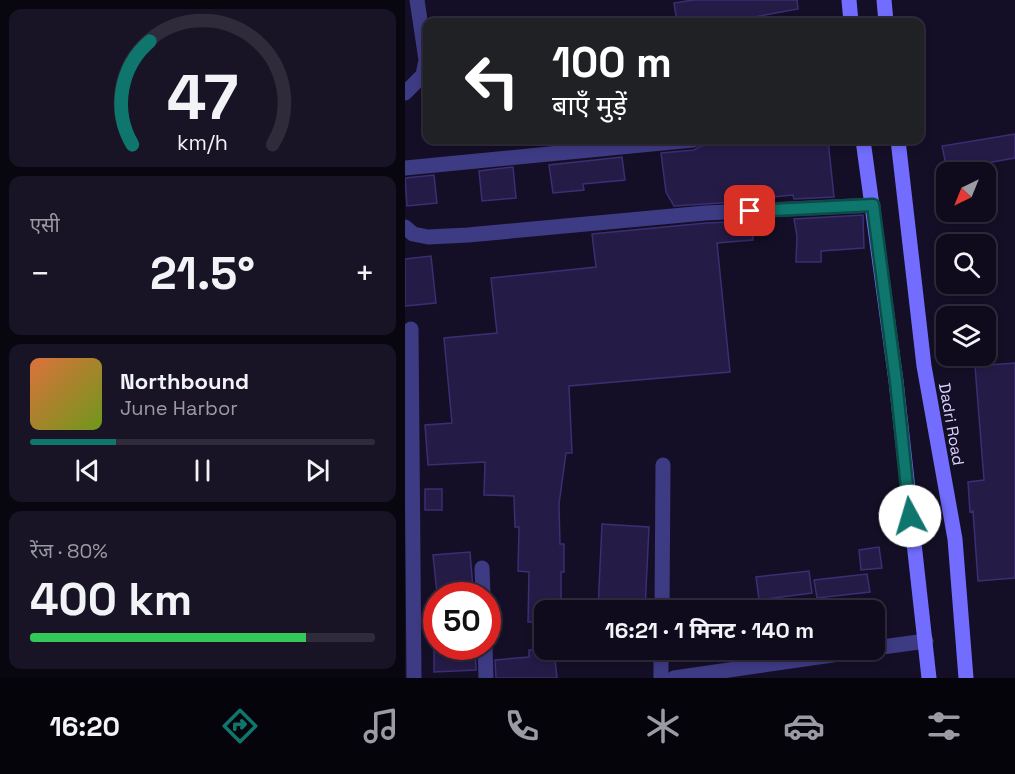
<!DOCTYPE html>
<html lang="hi">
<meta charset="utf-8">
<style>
:root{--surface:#0f0b1c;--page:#181425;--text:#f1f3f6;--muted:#9b9ba3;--line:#2f2b3b;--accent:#0f766e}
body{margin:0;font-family:"Space Grotesk","Noto Sans Devanagari",sans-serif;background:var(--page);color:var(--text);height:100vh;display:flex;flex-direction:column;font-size:22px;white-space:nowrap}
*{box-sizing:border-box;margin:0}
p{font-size:20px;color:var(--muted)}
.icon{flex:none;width:33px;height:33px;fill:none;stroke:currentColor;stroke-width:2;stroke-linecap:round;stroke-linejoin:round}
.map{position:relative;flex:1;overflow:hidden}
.details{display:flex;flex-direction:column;gap:9px;padding:9px;background:#08060f;width:405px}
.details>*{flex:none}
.hud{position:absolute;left:18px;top:18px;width:501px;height:126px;border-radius:12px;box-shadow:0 3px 9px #0003,0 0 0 2px var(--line);background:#202124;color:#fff;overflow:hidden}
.needle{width:39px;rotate:223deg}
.buttons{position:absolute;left:531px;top:162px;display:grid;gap:12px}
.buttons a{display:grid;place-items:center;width:60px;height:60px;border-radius:12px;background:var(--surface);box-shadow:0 3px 9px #0003,0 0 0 2px var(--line);font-size:30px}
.speed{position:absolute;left:18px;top:582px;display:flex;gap:12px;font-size:30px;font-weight:700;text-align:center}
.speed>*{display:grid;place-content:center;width:78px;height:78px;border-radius:50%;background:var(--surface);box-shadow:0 3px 9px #0003,0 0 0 2px var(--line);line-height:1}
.speed .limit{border:9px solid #d22;background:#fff;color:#111}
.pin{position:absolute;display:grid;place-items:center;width:51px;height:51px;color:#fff;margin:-26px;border-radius:12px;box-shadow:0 3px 9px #0006}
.me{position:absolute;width:66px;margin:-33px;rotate:354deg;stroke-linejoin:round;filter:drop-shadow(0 0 4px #0008)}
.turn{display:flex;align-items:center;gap:21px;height:126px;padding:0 30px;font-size:27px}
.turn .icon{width:78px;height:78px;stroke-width:2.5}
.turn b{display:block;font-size:42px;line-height:51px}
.big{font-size:45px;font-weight:700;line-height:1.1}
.details .card{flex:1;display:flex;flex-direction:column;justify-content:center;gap:9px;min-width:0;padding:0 21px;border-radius:12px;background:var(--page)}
.details .dial{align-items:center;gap:0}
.dial svg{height:156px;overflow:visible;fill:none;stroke:var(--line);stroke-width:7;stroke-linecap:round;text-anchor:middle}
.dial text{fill:var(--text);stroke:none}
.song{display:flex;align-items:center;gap:18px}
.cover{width:72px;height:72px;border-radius:9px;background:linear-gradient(135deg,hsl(20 70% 55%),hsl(80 70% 35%))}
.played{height:6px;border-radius:3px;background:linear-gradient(90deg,var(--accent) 25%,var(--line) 25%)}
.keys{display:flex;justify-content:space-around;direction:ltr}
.heat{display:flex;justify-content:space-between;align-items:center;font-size:33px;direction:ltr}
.charge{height:9px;border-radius:4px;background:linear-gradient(90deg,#34c759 80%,var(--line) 0)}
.trip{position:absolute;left:129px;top:600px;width:351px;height:60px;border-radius:12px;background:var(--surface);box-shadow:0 3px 9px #0003,0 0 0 2px var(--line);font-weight:700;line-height:60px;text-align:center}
.tabs{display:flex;height:96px;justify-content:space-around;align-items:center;background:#06040b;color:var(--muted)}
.tabs .icon{width:42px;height:42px}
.tabs .active{color:var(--accent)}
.tabs b{font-size:27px;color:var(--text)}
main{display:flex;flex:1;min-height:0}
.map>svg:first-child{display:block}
.building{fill:#251b47;stroke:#3c2e73;stroke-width:1.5}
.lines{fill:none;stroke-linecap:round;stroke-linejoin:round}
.minor{stroke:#3e3b85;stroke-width:15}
.secondary{stroke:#726dfe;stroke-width:15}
.route-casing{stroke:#0a4d48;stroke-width:15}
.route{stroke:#0f766e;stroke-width:10}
.labels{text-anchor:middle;stroke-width:6;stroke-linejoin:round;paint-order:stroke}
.street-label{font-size:16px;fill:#dad5ff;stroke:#140f26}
</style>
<main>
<section class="details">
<div class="card dial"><svg viewBox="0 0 100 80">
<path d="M14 69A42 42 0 1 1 86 69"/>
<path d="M14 69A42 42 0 0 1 23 16" stroke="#0f766e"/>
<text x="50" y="56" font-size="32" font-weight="700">47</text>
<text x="50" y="72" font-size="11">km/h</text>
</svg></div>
<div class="card"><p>एसी</p>
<div class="heat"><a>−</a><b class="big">21.5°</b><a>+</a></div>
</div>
<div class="card">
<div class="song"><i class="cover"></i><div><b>Northbound</b><p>June Harbor</p></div></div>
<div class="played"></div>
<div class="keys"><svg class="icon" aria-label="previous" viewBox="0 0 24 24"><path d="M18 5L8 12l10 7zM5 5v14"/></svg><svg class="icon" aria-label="pause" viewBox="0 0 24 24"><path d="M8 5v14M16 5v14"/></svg><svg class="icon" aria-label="next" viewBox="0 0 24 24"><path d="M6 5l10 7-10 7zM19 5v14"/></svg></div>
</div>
<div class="card"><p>रेंज · 80%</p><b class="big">400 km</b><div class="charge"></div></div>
</section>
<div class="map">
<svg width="610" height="678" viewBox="0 0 610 678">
<rect width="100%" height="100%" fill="#140f26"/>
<path class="building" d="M288,0H392L393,9L321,22H272L269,3Z
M610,134V158L542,170L537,146Z
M347,140H423L429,197L389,199L388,195L345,199V201L269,206L261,192L256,153L289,150L296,146Z
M217,157L220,180L178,184L179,190L148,193L144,165Z
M108,167L111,198L77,201L74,171Z
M29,175L32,203L2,206L0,178Z
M458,215L459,248L416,251V262H391L392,236L389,219Z
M347,221L348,240L312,243L325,372L164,386L167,453H161L154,504L155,544H159V572H156V610H140V622H123L124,572L113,571L114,527H110L109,496L79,495L80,462L23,465L20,425L47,423L39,338L92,333L86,278L191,267L187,234L301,223Z
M26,256L31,303L0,306V259Z
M610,363V578L573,581L568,511L565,512L563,482L579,480L570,366Z
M20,489H37V510H20Z
M197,524L244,527L240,610H193Z
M474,547L477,568L456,570L454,550Z
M65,552L68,589L32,593L28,555Z
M404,571L407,593L354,600L351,577Z
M462,574L465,592L412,598L409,580Z
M29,646H70L71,670L29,672Z
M124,650H149L152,678H91L90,660L124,657Z"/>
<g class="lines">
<path class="minor" d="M0,93L18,75L21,60L12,0
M0,168L288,140
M0,227L8,234L23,237L63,235L300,213L468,205
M6,329L9,678
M77,568L78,596
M257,610L258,465
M80,646L81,678
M470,648L521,641
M256,678V650
M269,678L462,650"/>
<path class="secondary" d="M444,0L446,22
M479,0L481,22
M458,140L491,381L524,678
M493,140L519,366L550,539L561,678"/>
</g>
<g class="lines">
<defs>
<path id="route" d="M345,211L468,205L491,381L505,516"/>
</defs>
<use href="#route" class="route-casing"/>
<use href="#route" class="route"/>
</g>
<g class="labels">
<g class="street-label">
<text transform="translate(547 424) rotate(80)" y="6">Dadri Road</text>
</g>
</g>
</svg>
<div class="buttons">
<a><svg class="needle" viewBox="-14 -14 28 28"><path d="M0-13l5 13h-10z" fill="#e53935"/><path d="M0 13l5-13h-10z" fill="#9b9ba3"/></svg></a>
<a><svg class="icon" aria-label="search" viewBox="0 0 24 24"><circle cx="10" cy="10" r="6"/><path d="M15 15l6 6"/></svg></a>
<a><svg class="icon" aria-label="layers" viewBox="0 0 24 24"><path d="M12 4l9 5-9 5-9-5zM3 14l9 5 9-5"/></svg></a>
</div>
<div class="speed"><div class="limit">50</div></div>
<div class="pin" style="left:345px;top:211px;background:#d93025"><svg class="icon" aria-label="arrive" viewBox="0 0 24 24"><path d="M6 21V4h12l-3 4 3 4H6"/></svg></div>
<svg class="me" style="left:505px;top:516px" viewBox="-20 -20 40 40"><circle r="19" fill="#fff"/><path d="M0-13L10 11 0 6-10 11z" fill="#0f766e"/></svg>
<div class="trip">16:21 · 1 मिनट · 140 m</div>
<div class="hud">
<div class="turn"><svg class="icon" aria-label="left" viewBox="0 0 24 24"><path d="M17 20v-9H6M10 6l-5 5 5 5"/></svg><div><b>100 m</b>बाएँ मुड़ें</div></div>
</div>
</div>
</main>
<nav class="tabs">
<b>16:20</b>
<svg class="icon active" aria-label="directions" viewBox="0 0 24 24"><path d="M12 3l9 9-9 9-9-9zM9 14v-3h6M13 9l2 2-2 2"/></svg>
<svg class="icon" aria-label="music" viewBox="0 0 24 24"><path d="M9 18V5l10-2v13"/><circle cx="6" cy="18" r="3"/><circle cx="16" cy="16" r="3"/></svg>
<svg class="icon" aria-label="phone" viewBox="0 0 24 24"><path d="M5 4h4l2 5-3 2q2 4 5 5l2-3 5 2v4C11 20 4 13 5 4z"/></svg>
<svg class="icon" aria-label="climate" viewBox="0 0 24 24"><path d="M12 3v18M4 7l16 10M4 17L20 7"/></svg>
<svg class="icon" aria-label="car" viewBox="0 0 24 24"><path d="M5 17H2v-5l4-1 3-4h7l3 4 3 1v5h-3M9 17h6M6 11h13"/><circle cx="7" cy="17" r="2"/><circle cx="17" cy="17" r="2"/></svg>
<svg class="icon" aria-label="filters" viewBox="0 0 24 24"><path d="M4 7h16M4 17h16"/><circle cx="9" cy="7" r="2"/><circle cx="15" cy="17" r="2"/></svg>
</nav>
